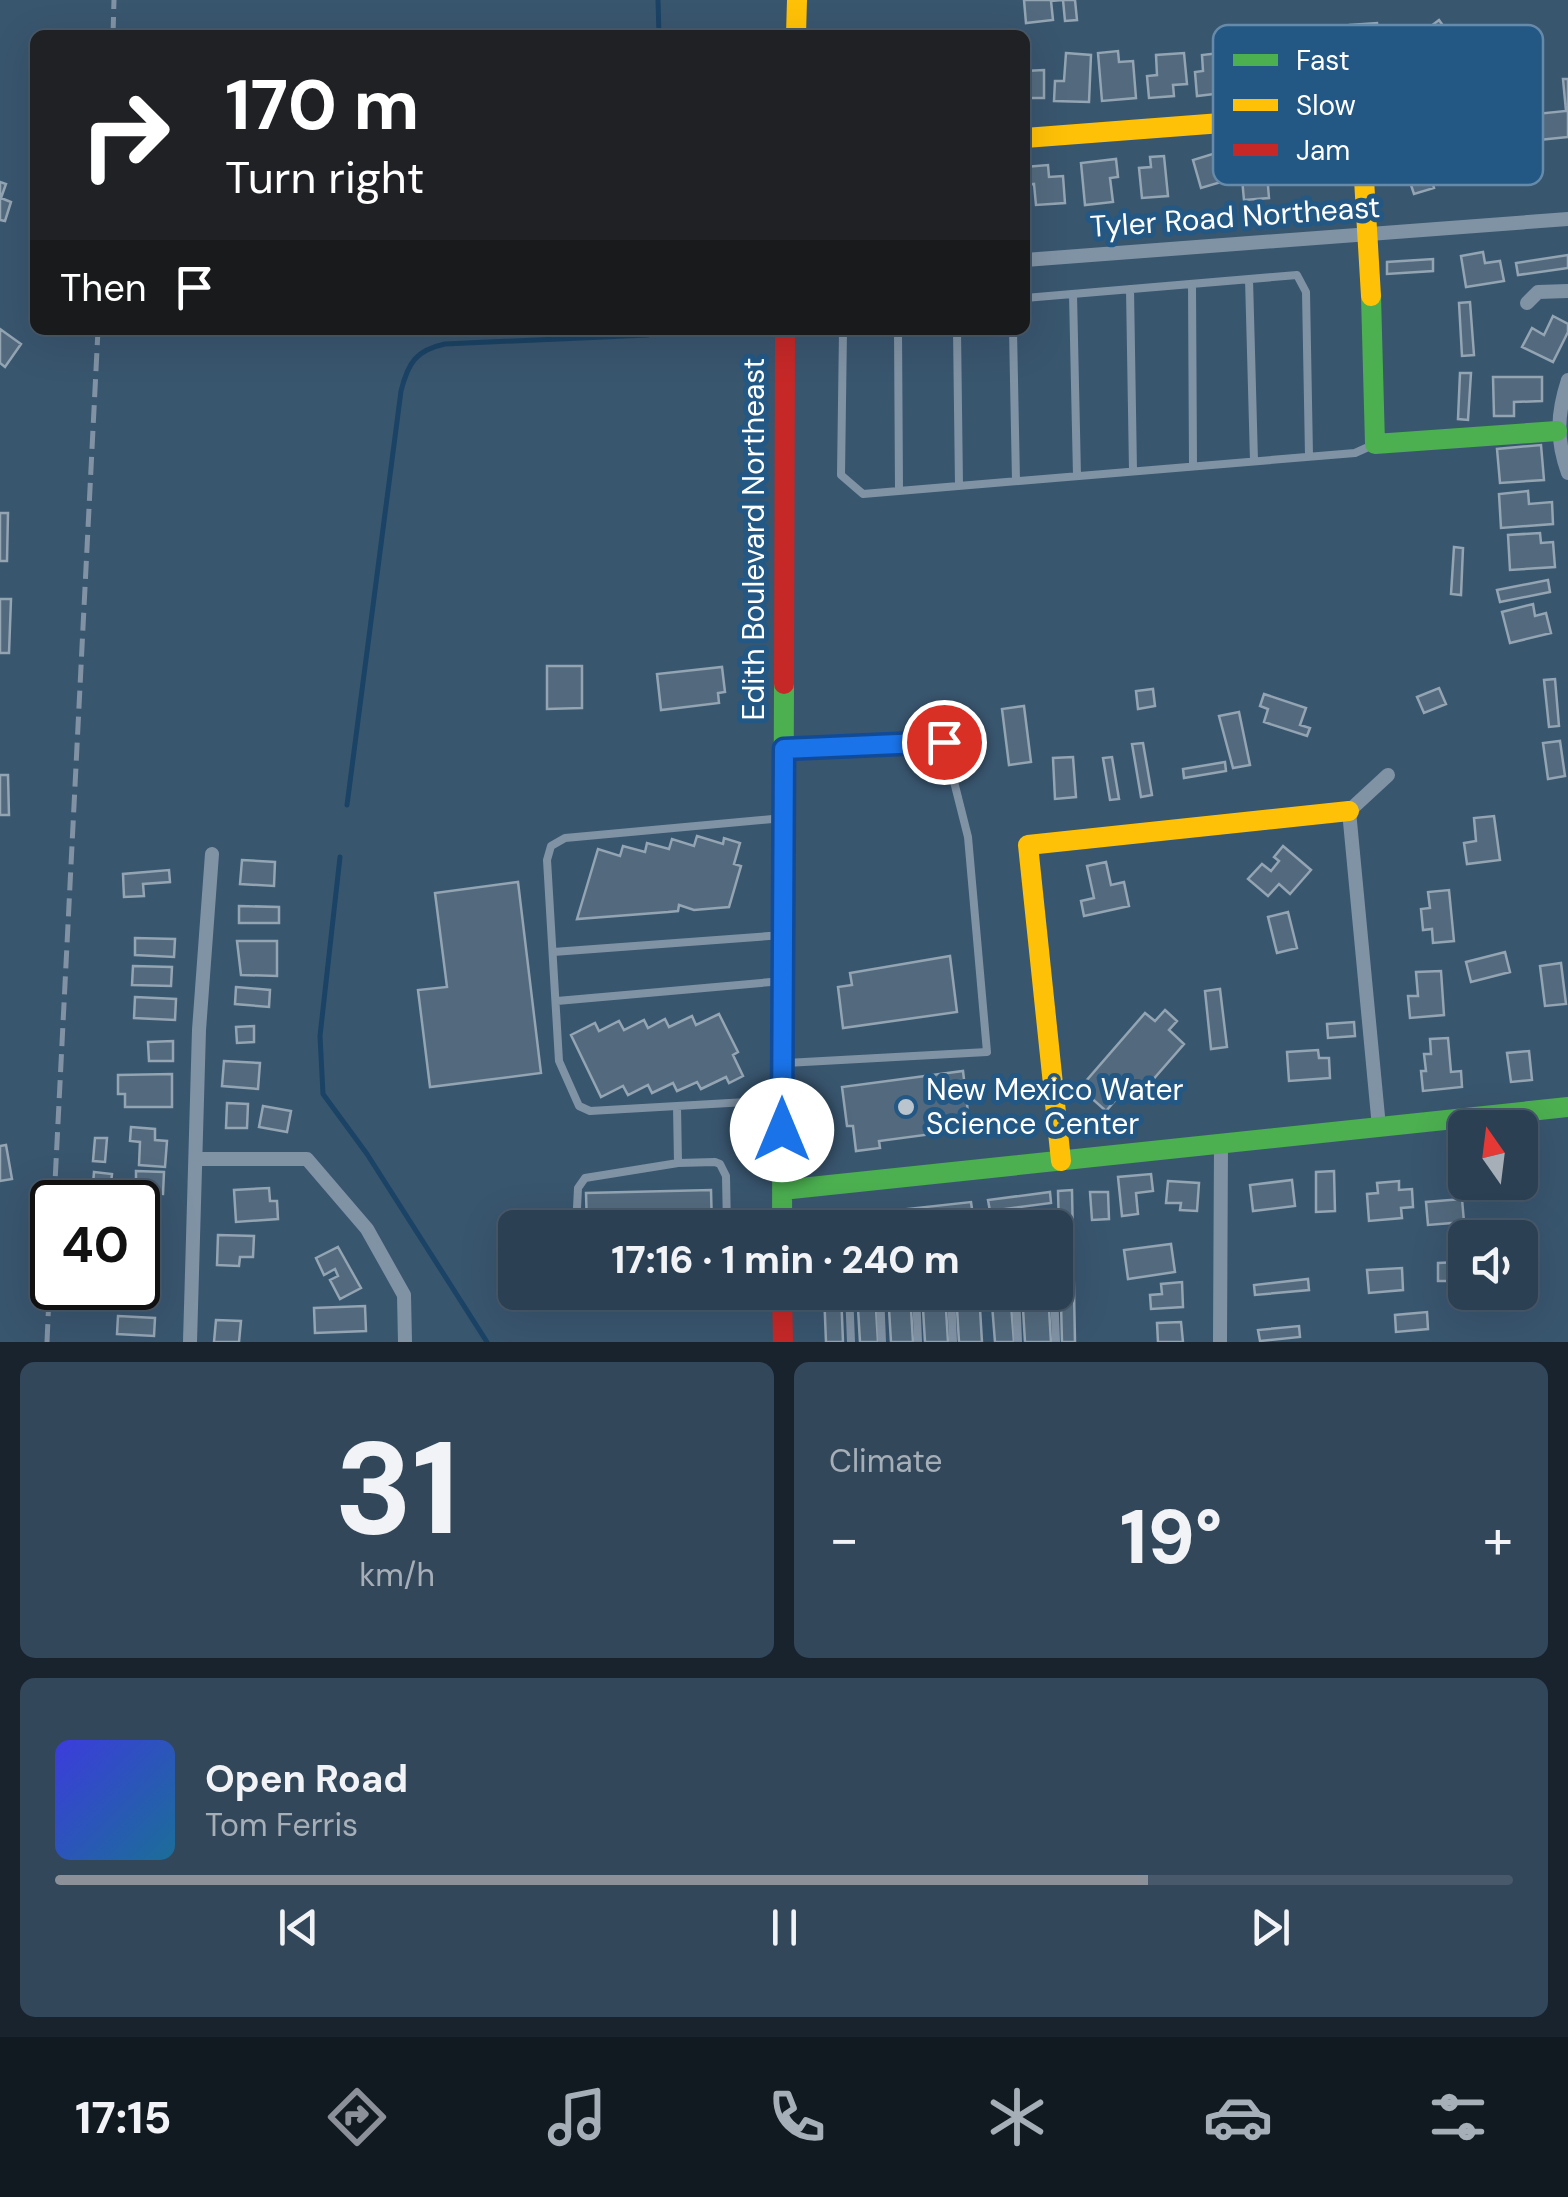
<!DOCTYPE html>
<meta charset="utf-8">
<style>
:root{--surface:#2b4053;--page:#33475a;--text:#f1f3f6;--muted:#a6afb8;--line:#47596a;--accent:#8c9099}
body{margin:0;font-family:"DM Sans",sans-serif;background:var(--page);color:var(--text);height:100vh;display:flex;flex-direction:column;font-size:38px;white-space:nowrap}
*{box-sizing:border-box;margin:0}
p{font-size:32px;color:var(--muted)}
.icon{flex:none;width:55px;height:55px;fill:none;stroke:currentColor;stroke-width:2;stroke-linecap:round;stroke-linejoin:round}
.map{position:relative;height:1342px;overflow:hidden}
.sheet{display:flex;flex-direction:column;gap:20px;padding:20px;background:#18232e;flex:1}
.sheet>*{flex:none}
.hud{position:absolute;left:30px;top:30px;width:1000px;height:305px;border-radius:15px;box-shadow:0 10px 40px #0002,0 0 0 2px var(--line);background:#202124;color:#fff;overflow:hidden}
.needle{width:65px;rotate:346deg}
.fabs{position:absolute;left:1448px;top:1110px;display:grid;gap:20px}
.fabs a{display:grid;place-items:center;width:90px;height:90px;border-radius:15px;background:var(--surface);box-shadow:0 10px 40px #0002,0 0 0 2px var(--line);font-size:50px}
.speed{position:absolute;left:30px;top:1180px;display:flex;gap:20px;font-size:50px;font-weight:700;text-align:center}
.speed>*{display:grid;place-content:center;width:130px;height:130px;border-radius:50%;background:var(--surface);box-shadow:0 10px 40px #0002,0 0 0 2px var(--line);line-height:1}
.speed .limit{border:5px solid #111;border-radius:15px;background:#fff;color:#111}
.pin{position:absolute;display:grid;place-items:center;width:85px;height:85px;color:#fff;margin:-42px;border:5px solid #fff;border-radius:50%;box-shadow:0 2px 10px #0007}
.me{position:absolute;width:110px;margin:-55px;rotate:0deg;stroke-linejoin:round;filter:drop-shadow(0 0 8px #0008)}
.turn{display:flex;align-items:center;gap:35px;height:210px;padding:0 30px;font-size:45px}
.turn .icon{width:130px;height:130px;stroke-width:2.5}
.turn b{display:block;font-size:70px;line-height:85px}
.then{display:flex;align-items:center;height:95px;padding:0 30px;background:#0003;gap:20px;font-size:38px}
.big{font-size:75px;font-weight:800;line-height:1.1}
.sheet .widget{flex:1;display:flex;flex-direction:column;justify-content:center;gap:15px;min-width:0;padding:0 35px;border-radius:15px;background:var(--page)}
.sheet .dial{align-items:center;gap:0}
.dial b{font-size:130px;line-height:1}
.song{display:flex;align-items:center;gap:30px}
.cover{width:120px;height:120px;border-radius:15px;background:linear-gradient(135deg,hsl(240 70% 55%),hsl(200 70% 35%))}
.played{height:10px;border-radius:5px;background:linear-gradient(90deg,var(--accent) 75%,var(--line) 75%)}
.keys{display:flex;justify-content:space-around;direction:ltr}
.heat{display:flex;justify-content:space-between;align-items:center;font-size:55px;direction:ltr}
.sheet .tiles{flex:1;display:grid;gap:20px;grid-template-columns:1fr 1fr}
.widget:last-child{grid-column:span 2}
.trip{position:absolute;left:498px;top:1210px;width:575px;height:100px;border-radius:15px;background:var(--surface);box-shadow:0 10px 40px #0002,0 0 0 2px var(--line);font-weight:800;line-height:100px;text-align:center}
.tab-bar{display:flex;height:160px;justify-content:space-around;align-items:center;background:#111a21;color:var(--muted)}
.tab-bar .icon{width:70px;height:70px}
.tab-bar .active{color:var(--accent)}
.tab-bar b{font-size:45px;color:var(--text)}
.map>svg:first-child{display:block}
.lines{fill:none;stroke-linecap:round;stroke-linejoin:round}
.stream{stroke:#1b4365;stroke-width:5}
.building{fill:#536a7e;stroke:#93a4b3;stroke-width:2.5}
.lane{stroke:#8093a5;stroke-width:8}
.street{stroke:#8093a5;stroke-width:14}
.fast{stroke:#4caf50;stroke-width:20}
.slow{stroke:#ffc107;stroke-width:20}
.jam{stroke:#c62828;stroke-width:20}
.rail{stroke:#8092a4;stroke-width:5;stroke-dasharray:18 8;stroke-linecap:butt}
.route-casing{stroke:#114b97;stroke-width:25}
.route{stroke:#1a73e8;stroke-width:18}
.poi-dot{fill:#bac4cd;stroke:#235885;stroke-width:4}
.labels{text-anchor:middle;stroke-width:10;stroke-linejoin:round;paint-order:stroke}
.street-label{font-size:30px;fill:#fff;stroke:#235885}
.poi-label{font-size:30px;fill:#fff;stroke:#235885;text-anchor:start}
.key{fill:#235885;stroke:#658aaa;stroke-width:2.5}
.key-label{font-size:28px;fill:#fff}
</style>
<div class="map">
<svg width="1568" height="1342" viewBox="0 0 1568 1342">
<rect width="100%" height="100%" fill="#39566f"/>
<g class="lines">
<path class="stream" d="M658,0L659,35
M347,805L401,391C408,363 416,350 445,344L648,335L659,330
M340,857L320,1036L323,1094L367,1154L487,1342"/>
</g>
<path class="building" d="M1024,0H1062L1051,1L1053,20L1026,23Z
M1063,0H1075L1077,20L1065,21Z
M1439,20L1454,41L1415,68L1397,42L1414,30L1418,36Z
M1377,23L1379,61L1343,63L1342,47L1352,46L1350,25Z
M1118,51L1119,62L1133,61L1136,98L1102,101L1098,53Z
M1229,52L1232,84H1222L1223,93L1197,96L1195,72L1203,71L1202,55Z
M1066,53L1091,55L1089,102L1054,101L1055,81H1064Z
M1184,53L1187,84L1173,85L1174,96L1149,98L1147,76L1157,75L1156,55Z
M1044,70V98H1026L1025,110V71Z
M1563,79H1568V137L1520,142L1517,116L1566,111Z
M1274,147L1277,174H1267L1269,198L1244,200L1241,168L1253,167L1251,149Z
M1219,152L1228,180L1201,188L1193,160Z
M1164,156L1168,196L1142,198L1139,168L1151,167L1150,157Z
M1414,156L1417,165L1426,162L1434,188L1414,194L1410,182L1404,184L1397,162Z
M1116,159L1118,177L1110,178L1113,202L1085,205L1081,163Z
M1048,165L1049,177L1063,176L1065,203L1036,205L1034,184L1026,185L1025,167Z
M0,182L6,184L1,198L11,202L5,221L0,220Z
M1483,252L1485,263L1500,261L1504,281L1466,287L1461,256Z
M1568,255V268L1518,275L1516,263Z
M1433,259V271L1387,274V262Z
M1470,302L1474,355L1462,356L1459,303Z
M1553,316L1568,324V332L1553,362L1522,347L1532,328L1544,335Z
M0,329L21,344L5,367L0,363Z
M1460,373H1471L1468,420L1458,419Z
M1493,377H1542V401L1514,402V416H1494Z
M1541,445L1544,480L1500,483L1497,449Z
M1528,491L1529,504L1552,502L1553,524L1501,528L1499,494Z
M0,513H8L7,561H0Z
M1540,533L1541,543L1553,542L1555,567L1510,570L1508,535Z
M1454,547L1463,548L1461,595L1451,594Z
M1548,580L1550,592L1500,602L1497,590Z
M0,599H11L9,653H0Z
M1533,604L1535,616L1546,613L1551,633L1510,643L1502,612Z
M547,666H582V708L547,709Z
M722,667L725,692L718,693L719,703L661,710L657,674Z
M1555,679L1559,726L1549,727L1544,680Z
M1439,688L1446,704L1424,713L1417,697Z
M1153,689L1155,706L1138,709L1136,691Z
M1264,694L1306,708L1300,725L1310,728L1307,736L1264,722L1268,709L1260,706Z
M1024,706L1031,762L1009,765L1002,709Z
M1239,712L1250,765L1233,768L1219,716Z
M1560,741L1565,776L1548,779L1543,743Z
M1143,743L1152,795L1141,797L1132,744Z
M1073,757L1076,797L1055,799L1053,758Z
M1112,757L1119,799L1110,800L1103,758Z
M1225,762L1226,771L1184,778L1183,769Z
M0,775H8L9,815H0Z
M1494,816L1500,860L1467,864L1464,843L1476,841L1474,818Z
M697,836L723,844L724,838L740,843L734,864L741,866L729,907L694,910L679,905L678,911L668,912L577,919L598,849L620,856L623,846L645,852L647,843L669,849L672,839L694,846Z
M1283,846L1311,870L1290,894L1279,884L1268,896L1248,879L1262,864L1271,871L1279,861L1274,857Z
M242,860L275,862L274,886L240,884Z
M1106,862L1111,885L1124,882L1129,906L1084,916L1081,901L1094,898L1087,866Z
M169,870L170,882L143,884L144,896L124,897L123,874Z
M518,882L541,1073L430,1087L418,990L447,987L435,893Z
M1449,890L1454,941L1433,943L1432,929L1423,930L1421,909L1430,908L1428,892Z
M239,906L279,907V923H239Z
M1288,912L1297,948L1277,953L1268,917Z
M135,938L175,939L174,957L135,955Z
M237,941H277V976L241,975Z
M1505,952L1510,972L1471,982L1466,962Z
M950,956L957,1012L843,1028L838,987L852,985L850,973Z
M1561,963L1566,1004L1545,1006L1540,966Z
M133,966L172,967L171,986L132,985Z
M1441,971L1444,1015L1410,1018L1408,996H1418L1416,972Z
M236,987L270,990L269,1007L235,1004Z
M1220,989L1227,1047L1211,1049L1205,991Z
M135,997L176,999L175,1020L134,1018Z
M1165,1010L1177,1021L1169,1030L1184,1044L1137,1098L1126,1088L1106,1111L1080,1088L1145,1013L1155,1021Z
M719,1014L738,1052L733,1055L743,1076L729,1083L726,1077L701,1089L697,1082L677,1091L673,1083L652,1093L648,1085L628,1095L623,1086L601,1097L571,1035L595,1023L599,1031L619,1021L624,1030L644,1020L648,1028L665,1019L669,1027L692,1016L696,1025Z
M1354,1022L1355,1036L1328,1038L1327,1024Z
M254,1026V1042L237,1043L236,1027Z
M1448,1038L1451,1072L1461,1071L1462,1087L1423,1091L1421,1071H1426L1424,1054H1431L1430,1039Z
M173,1041V1061H149L148,1042Z
M1318,1050L1319,1058H1329L1330,1078L1289,1081L1287,1052Z
M1529,1051L1532,1080L1511,1082L1507,1053Z
M224,1061L260,1063L258,1089L222,1086Z
M963,1071L970,1129L879,1141L880,1148L856,1151L853,1126H847L842,1087Z
M172,1074V1107H125V1094H118V1075Z
M227,1103L248,1104L247,1128H226Z
M263,1106L291,1111L287,1132L259,1127Z
M131,1127L155,1129V1140L167,1141L165,1167L139,1165L140,1142L130,1141Z
M95,1138H107L105,1162L93,1161Z
M6,1145L12,1179L0,1181V1146Z
M136,1171L164,1172L163,1194L136,1193Z
M1334,1171L1335,1211L1316,1212V1172Z
M94,1172L112,1174L109,1199L92,1197Z
M1151,1174L1153,1191L1136,1193L1138,1214L1122,1216L1118,1177Z
M1292,1180L1295,1206L1253,1211L1250,1185Z
M1168,1181L1199,1183L1197,1211L1180,1210L1181,1203H1166Z
M1399,1181V1190L1412,1189L1413,1207L1401,1208L1402,1218L1369,1221L1367,1194L1378,1193L1377,1183Z
M269,1188L270,1201H277L278,1219L236,1222L234,1190Z
M711,1190L712,1228H587L586,1193Z
M1072,1190L1075,1342H1062L1058,1191Z
M1050,1192L1051,1203L990,1211L988,1200Z
M1090,1192H1108L1109,1219L1092,1220Z
M1462,1199L1464,1222L1428,1225L1426,1202Z
M971,1202L973,1216L844,1228L843,1216Z
M138,1205H159V1235L138,1234Z
M218,1235L254,1236L253,1257H240L239,1266L217,1265Z
M138,1237H157L158,1267L138,1268Z
M1171,1244L1175,1272L1128,1279L1124,1250Z
M338,1247L361,1288L340,1299L330,1280L338,1276L335,1269L324,1275L316,1258Z
M1459,1262V1281H1438V1263Z
M1402,1268L1403,1290L1369,1293L1367,1270Z
M138,1273L158,1274L156,1298L115,1295L116,1288H138Z
M1308,1279L1309,1290L1255,1295L1254,1285Z
M1182,1282L1183,1307L1151,1309L1150,1295L1162,1294L1161,1284Z
M824,1292H841L843,1342H826Z
M857,1292H875L878,1342H860Z
M888,1292H910L913,1342H891Z
M922,1292H945L948,1342H925Z
M956,1292H979L982,1342H959Z
M991,1292H1010L1014,1342H995Z
M1022,1292H1048L1051,1342H1025Z
M365,1306L366,1331L315,1333L314,1308Z
M1427,1312L1428,1329L1396,1332L1395,1315Z
M118,1316L155,1318L154,1336L117,1334Z
M216,1320L241,1321L239,1342H214Z
M1181,1322L1183,1342H1158L1157,1323Z
M1299,1326L1300,1337L1260,1341L1258,1330Z"/>
<g class="lines">
<path class="lane" d="M1249,279L1254,461
M1192,284L1193,466
M1130,289L1133,471
M1073,294L1077,476
M1025,298L1297,275L1306,292L1309,456
M843,330L841,475L863,494L1355,453L1375,444
M898,330L899,491
M957,330L959,486
M1013,330L1016,481
M784,749L944,742L968,837L987,1052L786,1063
M553,952L783,935
M557,1001L783,981
M782,1100L590,1111L579,1106L559,1061L547,860L551,846L565,838L783,818
M677,1106L678,1163
M576,1228L578,1188L585,1178L678,1163L715,1162L720,1164L726,1176L727,1228
M920,1228L1051,1213L1052,1228
M849,1292L851,1342
M880,1292L882,1342
M916,1292L918,1342
M951,1292L953,1342
M1016,1292L1018,1342
M1054,1292L1056,1342"/>
<path class="street" d="M1025,260L1568,219
M1527,303L1538,292L1568,291
M1568,380C1557,414 1556,439 1568,473
M1379,1127L1349,811L1388,775
M197,1159H307L367,1229L404,1295L405,1342
M190,1342L199,1030L212,854
M1220,1342L1221,1144"/>
<path class="fast" d="M1371,296L1375,444L1557,431
M782,1190L1568,1107
M782,1228L784,684"/>
<path class="slow" d="M796,35L797,0
M1025,138L1352,113L1361,129L1371,296
M1061,1161L1028,845L1349,811"/>
<path class="jam" d="M784,684L785,330
M782,1292L783,1342"/>
<path class="rail" d="M113,35L114,0
M54,1202L98,330
M47,1342L52,1228"/>
</g>
<g class="lines">
<defs>
<path id="route" d="M782,1130L784,749L944,742"/>
</defs>
<use href="#route" class="route-casing"/>
<use href="#route" class="route"/>
</g>
<circle class="poi-dot" cx="906" cy="1107" r="10"/>
<g class="labels">
<g class="street-label">
<text transform="translate(1235 217) rotate(-4)" y="10">Tyler Road Northeast</text>
<text transform="translate(754 539) rotate(-90)" y="10">Edith Boulevard Northeast</text>
</g>
<g class="poi-label">
<text x="926" y="1100">New Mexico Water<tspan x="926" dy="34">Science Center</tspan></text>
</g>
</g>
<rect x="1213" y="25" width="330" height="160" rx="15" class="key"/>
<rect x="1233" y="54" width="45" height="12" fill="#4caf50"/>
<rect x="1233" y="99" width="45" height="12" fill="#ffc107"/>
<rect x="1233" y="144" width="45" height="12" fill="#c62828"/>
<g class="key-label">
<text x="1296" y="70">Fast</text>
<text x="1296" y="115">Slow</text>
<text x="1296" y="160">Jam</text>
</g>
</svg>
<div class="fabs">
<a><svg class="needle" viewBox="-14 -14 28 28"><path d="M0-13l5 13h-10z" fill="#e53935"/><path d="M0 13l5-13h-10z" fill="#a6afb8"/></svg></a>
<a><svg class="icon" aria-label="sound" viewBox="0 0 24 24"><path d="M4 9h4l5-4v14l-5-4H4zM17 9q2 3 0 6"/></svg></a>
</div>
<div class="speed"><div class="limit">40</div></div>
<div class="pin" style="left:944px;top:742px;background:#d93025"><svg class="icon" aria-label="arrive" viewBox="0 0 24 24"><path d="M6 21V4h12l-3 4 3 4H6"/></svg></div>
<svg class="me" style="left:782px;top:1130px" viewBox="-20 -20 40 40"><circle r="19" fill="#fff"/><path d="M0-13L10 11 0 6-10 11z" fill="#1a73e8"/></svg>
<div class="trip">17:16 · 1 min · 240 m</div>
<div class="hud">
<div class="turn"><svg class="icon" aria-label="right" viewBox="0 0 24 24"><path d="M7 20v-9h11M14 6l5 5-5 5"/></svg><div><b>170 m</b>Turn right</div></div>
<div class="then">Then<svg class="icon" aria-label="arrive" viewBox="0 0 24 24"><path d="M6 21V4h12l-3 4 3 4H6"/></svg></div>
</div>
</div>
<section class="sheet">
<div class="tiles">
<div class="widget dial"><b>31</b><p>km/h</p></div>
<div class="widget"><p>Climate</p>
<div class="heat"><a>−</a><b class="big">19°</b><a>+</a></div>
</div>
<div class="widget">
<div class="song"><i class="cover"></i><div><b>Open Road</b><p>Tom Ferris</p></div></div>
<div class="played"></div>
<div class="keys"><svg class="icon" aria-label="previous" viewBox="0 0 24 24"><path d="M18 5L8 12l10 7zM5 5v14"/></svg><svg class="icon" aria-label="pause" viewBox="0 0 24 24"><path d="M8 5v14M16 5v14"/></svg><svg class="icon" aria-label="next" viewBox="0 0 24 24"><path d="M6 5l10 7-10 7zM19 5v14"/></svg></div>
</div>
</div>
</section>
<nav class="tab-bar">
<b>17:15</b>
<svg class="icon active" aria-label="directions" viewBox="0 0 24 24"><path d="M12 3l9 9-9 9-9-9zM9 14v-3h6M13 9l2 2-2 2"/></svg>
<svg class="icon" aria-label="music" viewBox="0 0 24 24"><path d="M9 18V5l10-2v13"/><circle cx="6" cy="18" r="3"/><circle cx="16" cy="16" r="3"/></svg>
<svg class="icon" aria-label="phone" viewBox="0 0 24 24"><path d="M5 4h4l2 5-3 2q2 4 5 5l2-3 5 2v4C11 20 4 13 5 4z"/></svg>
<svg class="icon" aria-label="climate" viewBox="0 0 24 24"><path d="M12 3v18M4 7l16 10M4 17L20 7"/></svg>
<svg class="icon" aria-label="car" viewBox="0 0 24 24"><path d="M5 17H2v-5l4-1 3-4h7l3 4 3 1v5h-3M9 17h6M6 11h13"/><circle cx="7" cy="17" r="2"/><circle cx="17" cy="17" r="2"/></svg>
<svg class="icon" aria-label="filters" viewBox="0 0 24 24"><path d="M4 7h16M4 17h16"/><circle cx="9" cy="7" r="2"/><circle cx="15" cy="17" r="2"/></svg>
</nav>
